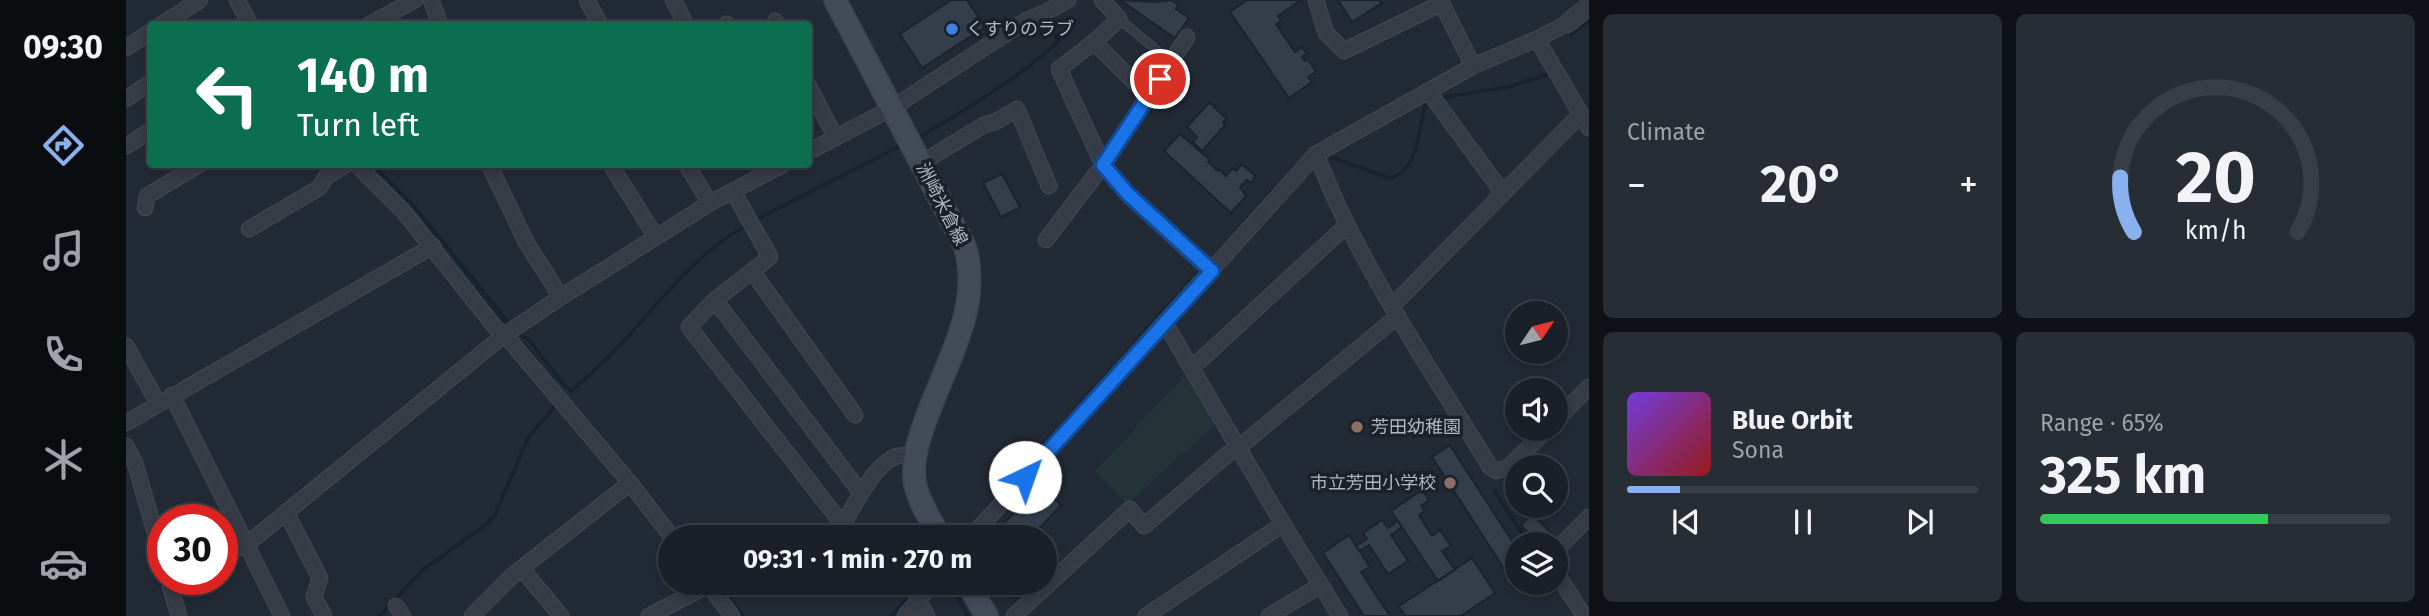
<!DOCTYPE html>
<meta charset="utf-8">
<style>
:root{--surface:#1a2028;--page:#272d34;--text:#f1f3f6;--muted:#9fa3a8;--line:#383e45;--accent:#89b1ed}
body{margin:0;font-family:"Fira Sans","Noto Sans JP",sans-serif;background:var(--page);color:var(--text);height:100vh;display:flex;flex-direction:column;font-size:26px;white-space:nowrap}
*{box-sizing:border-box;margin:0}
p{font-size:23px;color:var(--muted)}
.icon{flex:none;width:38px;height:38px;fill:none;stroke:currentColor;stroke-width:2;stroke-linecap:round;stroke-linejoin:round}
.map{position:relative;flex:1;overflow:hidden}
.drawer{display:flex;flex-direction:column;gap:14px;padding:14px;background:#0e1216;width:840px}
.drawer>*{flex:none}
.top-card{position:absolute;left:21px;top:21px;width:665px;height:147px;border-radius:7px;box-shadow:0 4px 10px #0003,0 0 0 2px var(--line);background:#0b6e4f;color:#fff;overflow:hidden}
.needle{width:46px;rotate:55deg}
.controls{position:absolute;left:1379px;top:301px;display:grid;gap:14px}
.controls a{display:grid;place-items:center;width:63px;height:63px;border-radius:50%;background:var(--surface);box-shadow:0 4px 10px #0003,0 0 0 2px var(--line);font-size:35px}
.speed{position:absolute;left:21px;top:504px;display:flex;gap:14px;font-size:35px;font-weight:700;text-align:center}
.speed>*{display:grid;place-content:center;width:91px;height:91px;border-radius:50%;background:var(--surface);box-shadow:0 4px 10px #0003,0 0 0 2px var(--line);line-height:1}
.speed .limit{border:10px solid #d22;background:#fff;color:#111}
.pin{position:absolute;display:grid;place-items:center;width:60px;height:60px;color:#fff;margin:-30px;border:4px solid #fff;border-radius:50%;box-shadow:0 2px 7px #0007}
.me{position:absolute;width:77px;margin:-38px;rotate:42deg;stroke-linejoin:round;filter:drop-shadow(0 0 5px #0008)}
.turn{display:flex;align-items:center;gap:24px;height:147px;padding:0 35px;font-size:32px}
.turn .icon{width:91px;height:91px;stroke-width:2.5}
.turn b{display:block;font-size:49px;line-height:60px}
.big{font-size:52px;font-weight:700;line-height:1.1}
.drawer .tile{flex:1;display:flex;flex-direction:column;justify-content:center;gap:10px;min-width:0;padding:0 24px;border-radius:10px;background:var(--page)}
.drawer .dial{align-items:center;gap:0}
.dial svg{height:182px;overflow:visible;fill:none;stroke:var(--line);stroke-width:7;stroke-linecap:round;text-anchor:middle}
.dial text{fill:var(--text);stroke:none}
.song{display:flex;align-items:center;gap:21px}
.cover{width:84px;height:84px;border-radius:10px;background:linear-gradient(135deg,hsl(260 70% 55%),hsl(0 70% 35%))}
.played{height:7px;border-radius:4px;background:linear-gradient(90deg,var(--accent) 15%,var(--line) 15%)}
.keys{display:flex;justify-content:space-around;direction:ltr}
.heat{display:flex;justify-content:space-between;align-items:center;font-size:38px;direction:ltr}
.charge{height:10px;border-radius:5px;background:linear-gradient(90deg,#34c759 65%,var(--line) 0)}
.drawer .tiles{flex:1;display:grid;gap:14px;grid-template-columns:repeat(2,1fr)}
.trip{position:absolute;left:532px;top:525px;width:399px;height:70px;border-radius:35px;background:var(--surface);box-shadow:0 4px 10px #0003,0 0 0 2px var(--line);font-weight:700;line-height:70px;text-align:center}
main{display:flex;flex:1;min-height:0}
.tab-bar{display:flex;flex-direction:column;width:126px;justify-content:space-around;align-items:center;background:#0a0d10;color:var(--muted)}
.tab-bar .icon{width:49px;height:49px}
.tab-bar .on{color:var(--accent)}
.tab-bar b{font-size:32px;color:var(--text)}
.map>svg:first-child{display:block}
.green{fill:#243436}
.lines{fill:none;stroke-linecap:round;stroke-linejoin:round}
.stream{stroke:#172231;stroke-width:3.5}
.building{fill:#343e4b;stroke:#1c232c;stroke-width:2}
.service-casing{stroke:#3e454f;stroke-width:10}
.minor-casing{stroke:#3e454f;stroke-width:17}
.tertiary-casing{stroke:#3e454f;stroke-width:20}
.secondary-casing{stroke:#3e454f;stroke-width:24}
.service{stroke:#353c46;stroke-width:7}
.minor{stroke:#353c46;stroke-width:14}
.tertiary{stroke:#353c46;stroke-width:18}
.secondary{stroke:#434b58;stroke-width:21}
.route-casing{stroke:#114b97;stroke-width:18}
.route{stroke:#1a73e8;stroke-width:12}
.shop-dot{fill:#3f7fe0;stroke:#1a212a;stroke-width:2.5}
.education-dot{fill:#8d6e63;stroke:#1a212a;stroke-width:2.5}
.labels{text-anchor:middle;stroke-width:7;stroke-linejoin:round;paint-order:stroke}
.poi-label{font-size:18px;fill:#afb7c2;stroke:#1a212a;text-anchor:start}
.street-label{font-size:18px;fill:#afb7c2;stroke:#1a212a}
</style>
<main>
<nav class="tab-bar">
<b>09:30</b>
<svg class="icon on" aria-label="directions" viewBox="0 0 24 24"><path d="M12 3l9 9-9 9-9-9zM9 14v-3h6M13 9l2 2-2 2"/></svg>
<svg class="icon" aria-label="music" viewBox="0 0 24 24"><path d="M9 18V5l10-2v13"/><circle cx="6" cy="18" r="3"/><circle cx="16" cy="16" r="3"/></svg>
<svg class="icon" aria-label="phone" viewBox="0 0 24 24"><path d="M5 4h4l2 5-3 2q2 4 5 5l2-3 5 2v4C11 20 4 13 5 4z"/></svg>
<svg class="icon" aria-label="climate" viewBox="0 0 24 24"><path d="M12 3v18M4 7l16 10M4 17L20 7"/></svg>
<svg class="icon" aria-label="car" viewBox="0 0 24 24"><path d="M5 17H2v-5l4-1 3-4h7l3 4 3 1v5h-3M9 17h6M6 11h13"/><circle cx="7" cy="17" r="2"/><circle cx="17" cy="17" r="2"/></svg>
</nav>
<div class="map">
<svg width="1463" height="616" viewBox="0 0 1463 616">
<rect width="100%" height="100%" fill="#222a35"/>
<path class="green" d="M1060,375L1089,424L1001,504L969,471Z"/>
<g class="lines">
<path class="stream" d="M1445,36V33L1463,22
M1313,98L1383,87L1420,75
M792,138C842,108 890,80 933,41L918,20
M1205,157L1264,178C1291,174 1294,126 1299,105L1306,101
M245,164L287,205L386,327
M629,220L774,146
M322,256L381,328
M1081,264L1171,164
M391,333L402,339L439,386L446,391C463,375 482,359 497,342C536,299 571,252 623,224
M393,342L398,344L431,386
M454,413L501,469
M1369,492L1403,544
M862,507L1075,269
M592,583L617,616
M1428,583L1449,616
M825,586L842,616
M253,616L298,569L357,527L369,515L402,438L432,402
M766,616L795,583"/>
</g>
<path class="building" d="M825,0H841L859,27L796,68L774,34Z
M994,0L1030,2L1045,0L1052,5L1050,9L1063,18L1049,38Z
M1121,0H1175L1152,16L1155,21L1150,24L1169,52L1176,47L1181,54L1176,57L1179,61L1182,59L1190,72L1182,77L1186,82L1163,98L1104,12Z
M1212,0H1253L1256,3L1226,22Z
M1083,103L1089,106L1088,107L1101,119L1097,122L1099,125L1076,151L1067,142L1071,137L1061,127Z
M1054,134L1084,160L1082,162L1092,171L1093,169L1100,176L1107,168L1110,171L1116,164L1129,176L1126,183L1121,180L1114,187L1120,196L1105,213L1038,151Z
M876,174L894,207L875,217L857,183Z
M1324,445L1391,549V577L1386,581L1306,457Z
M914,485L935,505L905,537H865Z
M1296,490L1303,500L1295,506L1299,511L1293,515L1306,536L1314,530L1325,546L1316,551L1329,570L1312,581L1265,511Z
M1407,514L1429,538L1422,544H1413L1395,525Z
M1256,520L1262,528L1272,521L1276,527L1265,535L1282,561L1262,574L1243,545L1233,551L1230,546L1241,539L1237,533Z
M1223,535L1244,567L1235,572L1264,616H1238L1197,553Z
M1346,558L1369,593L1335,616H1279L1273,606Z
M876,583H908L892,599Z"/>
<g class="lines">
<defs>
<path id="service" d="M993,19L1045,62"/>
<path id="minor" d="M111,0L124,24
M305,0L314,24
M461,0L474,24
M547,0L560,24
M976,0L993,19L968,42L933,69L977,165L1001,194L1085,271
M1190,0L1200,33L1218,51L1316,3
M1314,0L1347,66
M649,21L651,24
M36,24L74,0
M244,24L289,0
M600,24H601
M1411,39L1463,128
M968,42L1022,96
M0,48L24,32
M682,85L710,138
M1302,91L1377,193
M0,99L24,83
M0,146L24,131
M682,152L766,108L901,20L918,13L942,0
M1190,154C1233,265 1303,366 1364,467L1371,471L1383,467L1421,429
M795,163L858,125L869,122L891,109L923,186
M230,164L277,211L369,327L386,343L504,483L546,537
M363,164L400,242L435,297
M484,164L530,237
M560,164L584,203
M607,191L644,257L589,300L563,327L717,525C727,507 750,461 772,456C777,455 784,456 789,456
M19,208L21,196L74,164
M123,229L193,188L200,177L221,164
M920,240L977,165L1061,37
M626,271L729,415
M589,300L735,493
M1267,305L1455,114
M1039,323L1157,524L1214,616
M0,346L32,403
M1066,368L1221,225
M46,395L156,616
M1430,420L1463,387
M0,423L307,246
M0,446L9,463L37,560
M160,512L194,578L188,597L198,616
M845,537L1190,154L1347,66L1411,39L1442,23
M1430,550L1463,517
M96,554L120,545L377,336L435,297L584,203L658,164
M396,569L435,616
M1430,573L1458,616
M42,579L53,616
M581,583L606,616
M792,600L801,616
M270,606L277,616
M346,616L387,575L504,483
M523,616L583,585
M779,616L806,583
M888,616L1004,509L1018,526L1103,453L1118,443L1272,316
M1020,616L1157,524
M1143,616L1195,585"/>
<path id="tertiary" d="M1442,23L1463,6"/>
<path id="secondary" d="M709,0L839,247C856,303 822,360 803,411C794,435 785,458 789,484C793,503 805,520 814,537
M841,583L861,616"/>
</defs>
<use href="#service" class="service-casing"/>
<use href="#minor" class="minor-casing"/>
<use href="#tertiary" class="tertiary-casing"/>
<use href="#secondary" class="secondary-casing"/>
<use href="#service" class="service"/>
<use href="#minor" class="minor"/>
<use href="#tertiary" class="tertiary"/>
<use href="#secondary" class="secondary"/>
</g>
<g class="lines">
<defs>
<path id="route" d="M899,477L1086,271L1002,194L977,165L1034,79"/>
</defs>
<use href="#route" class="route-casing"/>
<use href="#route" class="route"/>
</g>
<circle class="shop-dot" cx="826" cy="29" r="7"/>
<g class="education-dot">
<circle cx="1231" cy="427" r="7"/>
<circle cx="1324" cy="483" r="7"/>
</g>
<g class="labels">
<g class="poi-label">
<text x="840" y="35">くすりのラブ</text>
<text x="1245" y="433">芳田幼稚園</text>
<text x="1310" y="489" text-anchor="end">市立芳田小学校</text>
</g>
<g class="street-label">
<text transform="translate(816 204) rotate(63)" y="6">洲崎米倉線</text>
</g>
</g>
</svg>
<div class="controls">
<a><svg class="needle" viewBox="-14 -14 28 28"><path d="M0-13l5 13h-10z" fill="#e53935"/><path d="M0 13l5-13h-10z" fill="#9fa3a8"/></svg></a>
<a><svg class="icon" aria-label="sound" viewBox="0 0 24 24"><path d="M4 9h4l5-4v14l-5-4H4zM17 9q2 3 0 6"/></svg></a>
<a><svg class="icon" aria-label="search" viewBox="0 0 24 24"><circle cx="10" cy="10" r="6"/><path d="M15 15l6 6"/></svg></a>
<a><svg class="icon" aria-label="layers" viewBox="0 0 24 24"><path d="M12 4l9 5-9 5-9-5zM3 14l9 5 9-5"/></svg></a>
</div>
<div class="speed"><div class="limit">30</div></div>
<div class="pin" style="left:1034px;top:79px;background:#d93025"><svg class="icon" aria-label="arrive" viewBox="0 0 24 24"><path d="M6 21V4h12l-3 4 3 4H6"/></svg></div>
<svg class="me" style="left:899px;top:477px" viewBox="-20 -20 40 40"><circle r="19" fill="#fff"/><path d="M0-13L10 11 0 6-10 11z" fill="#1a73e8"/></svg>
<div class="trip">09:31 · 1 min · 270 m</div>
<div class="top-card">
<div class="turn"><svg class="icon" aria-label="left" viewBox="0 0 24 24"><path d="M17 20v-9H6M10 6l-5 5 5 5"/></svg><div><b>140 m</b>Turn left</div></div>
</div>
</div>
<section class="drawer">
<div class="tiles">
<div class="tile"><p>Climate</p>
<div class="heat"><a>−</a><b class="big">20°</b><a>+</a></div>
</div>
<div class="tile dial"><svg viewBox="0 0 100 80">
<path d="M14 69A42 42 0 1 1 86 69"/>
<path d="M14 69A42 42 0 0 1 8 45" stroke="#89b1ed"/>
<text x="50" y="56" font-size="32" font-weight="700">20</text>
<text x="50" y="72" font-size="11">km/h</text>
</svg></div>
<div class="tile">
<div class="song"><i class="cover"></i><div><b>Blue Orbit</b><p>Sona</p></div></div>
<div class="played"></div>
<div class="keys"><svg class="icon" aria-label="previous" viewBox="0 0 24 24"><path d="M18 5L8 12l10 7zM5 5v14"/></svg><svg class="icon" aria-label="pause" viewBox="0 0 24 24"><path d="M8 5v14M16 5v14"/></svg><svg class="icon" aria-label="next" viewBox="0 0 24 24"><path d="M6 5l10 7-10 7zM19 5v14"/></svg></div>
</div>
<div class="tile"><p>Range · 65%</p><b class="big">325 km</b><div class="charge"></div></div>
</div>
</section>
</main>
